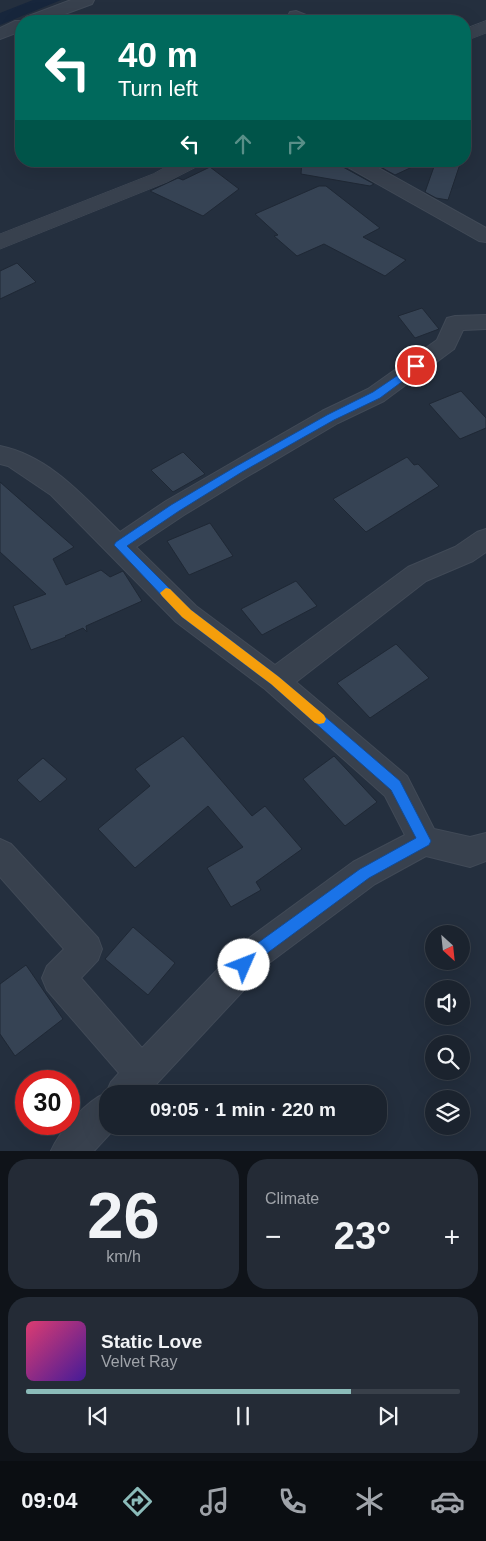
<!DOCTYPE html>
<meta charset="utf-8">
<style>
:root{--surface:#1b232e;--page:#242b36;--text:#f1f3f6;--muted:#a0a4aa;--line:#39404a;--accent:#8bbbb9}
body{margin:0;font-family:Helvetica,sans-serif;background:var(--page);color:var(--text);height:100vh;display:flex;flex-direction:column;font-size:19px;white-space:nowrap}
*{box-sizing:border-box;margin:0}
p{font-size:16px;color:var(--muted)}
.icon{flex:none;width:28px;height:28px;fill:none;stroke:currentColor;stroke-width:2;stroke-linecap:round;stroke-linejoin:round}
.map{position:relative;height:1151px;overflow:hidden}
.side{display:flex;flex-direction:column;gap:8px;padding:8px;background:#0f1319;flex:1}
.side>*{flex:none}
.top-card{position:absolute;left:15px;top:15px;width:456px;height:152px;border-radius:20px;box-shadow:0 5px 20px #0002,0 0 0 1px var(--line);background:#00695c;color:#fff;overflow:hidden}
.needle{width:32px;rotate:153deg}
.controls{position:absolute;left:425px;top:925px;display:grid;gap:10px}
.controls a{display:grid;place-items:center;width:45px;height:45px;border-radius:50%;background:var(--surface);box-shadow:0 5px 20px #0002,0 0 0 1px var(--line);font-size:25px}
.speed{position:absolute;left:15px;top:1070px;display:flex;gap:10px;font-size:25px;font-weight:700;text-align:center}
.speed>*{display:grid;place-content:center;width:65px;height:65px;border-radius:50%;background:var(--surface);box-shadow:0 5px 20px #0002,0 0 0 1px var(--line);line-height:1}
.speed .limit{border:8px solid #d22;background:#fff;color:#111}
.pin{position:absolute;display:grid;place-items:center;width:42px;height:42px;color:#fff;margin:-21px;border:2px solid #fff;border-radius:50%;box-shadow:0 1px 5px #0007}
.me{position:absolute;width:55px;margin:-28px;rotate:46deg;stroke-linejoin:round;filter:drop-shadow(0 0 4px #0008)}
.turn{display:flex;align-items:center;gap:18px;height:105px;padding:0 20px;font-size:22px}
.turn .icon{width:65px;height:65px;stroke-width:2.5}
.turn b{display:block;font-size:35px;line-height:42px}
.lanes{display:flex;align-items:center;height:48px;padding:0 20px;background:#0003;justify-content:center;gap:25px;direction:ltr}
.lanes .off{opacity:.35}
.big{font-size:38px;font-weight:800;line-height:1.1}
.side .card{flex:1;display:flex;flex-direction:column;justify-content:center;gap:8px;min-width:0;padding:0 18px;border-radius:20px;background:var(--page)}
.side .dial{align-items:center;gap:0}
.dial b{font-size:65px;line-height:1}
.song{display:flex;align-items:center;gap:15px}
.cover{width:60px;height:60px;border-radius:8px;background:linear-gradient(135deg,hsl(340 70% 55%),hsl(260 70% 35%))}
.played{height:5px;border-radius:2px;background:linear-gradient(90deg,var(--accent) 75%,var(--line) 75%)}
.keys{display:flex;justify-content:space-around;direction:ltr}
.heat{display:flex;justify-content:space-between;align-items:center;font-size:28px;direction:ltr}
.side .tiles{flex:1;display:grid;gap:8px;grid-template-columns:1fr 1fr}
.card:last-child{grid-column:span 2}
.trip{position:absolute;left:99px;top:1085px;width:288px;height:50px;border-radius:20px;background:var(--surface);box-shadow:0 5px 20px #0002,0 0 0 1px var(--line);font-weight:800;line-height:50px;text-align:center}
.menu{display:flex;height:80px;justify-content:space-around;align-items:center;background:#0b0e12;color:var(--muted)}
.menu .icon{width:35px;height:35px}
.menu .selected{color:var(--accent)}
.menu b{font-size:22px;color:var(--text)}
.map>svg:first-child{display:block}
.water{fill:#17263c}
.building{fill:#364354;stroke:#1f2835}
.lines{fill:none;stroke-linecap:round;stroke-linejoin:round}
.minor-casing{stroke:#414a57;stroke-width:2}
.tertiary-casing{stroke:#414a57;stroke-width:1}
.minor{fill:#38414e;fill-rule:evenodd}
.tertiary{fill:#38414e;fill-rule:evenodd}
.route{fill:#1a73e8;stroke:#114b97}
.slow{fill:#f59e0b}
</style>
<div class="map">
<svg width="486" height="1151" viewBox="0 0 486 1151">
<rect width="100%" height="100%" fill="#242f3e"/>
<path class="water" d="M33,0H61L0,25V13Z"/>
<path class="building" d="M302,161H340L343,167L374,184L370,186L301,174Z
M370,161H425L395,175Z
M436,161H461L448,200L436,198L425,192Z
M210,167L239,189L203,216L150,191L178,178L183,180Z
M319,186H326L380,228L363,237L406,260L385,276L324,244L297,256L274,236L278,235L255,214Z
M17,263L36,282L0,299V271Z
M422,308L439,329L415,338L398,316Z
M461,391L486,418V428L460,439L429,404Z
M183,452L205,474L173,492L151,470Z
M407,457L414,465L418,464L439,486L366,532L333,499Z
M0,482L74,547L53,559L66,585L101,570L110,577L123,571L142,601L86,626L87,632L83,628L65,636L66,637L31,650L13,606L46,594L0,552Z
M210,523L233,556L189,575L167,541Z
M296,581L317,606L262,635L241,609Z
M396,644L429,678L370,718L337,683Z
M183,736L252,816L265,806L302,849L256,882L261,890L231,907L207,868L243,847L208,806L135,868L98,829L150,786L135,769Z
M334,756L377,802L345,826L303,779Z
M43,758L67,779L40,802L17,780Z
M133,927L175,963L148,995L105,959Z
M26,965L63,1019L15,1056L0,1034V984Z"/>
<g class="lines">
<defs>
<path id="minor" d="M71,0H94L92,4L46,21H21V31L0,39V28L15,21H24L26,17Z
M296,11L311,17L313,21C305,22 293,24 288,16L290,12Z
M342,161H366L486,228V242L479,241L344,165Z
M486,315V329L463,330L454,349L384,401L338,423L248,476L184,515L136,547L196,606L275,665L408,567L455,547L477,532L486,529V552L473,561L426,581L296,682L407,776L434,829L470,837L486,833V861L470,867L426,856L375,884L269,963L147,1094H108V1126H117L94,1151H51C59,1132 86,1101 106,1093L111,1082L119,1073L47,990L42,978L47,966L64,949L0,877V839L11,844L98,938L102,949L98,960L81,978L142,1048L245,941L353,862L405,835L385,796L265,689L176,622L51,495L8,466L0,464V446C50,456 85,498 120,532L166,501L230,464L322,411L368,389L437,340L447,318L455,316Z"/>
<path id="tertiary" d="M486,21V33L465,41V29Z
M177,161H203L200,165L167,182L0,249V234L153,174Z"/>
</defs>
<use href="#minor" class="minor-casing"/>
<use href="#tertiary" class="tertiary-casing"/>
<use href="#minor" class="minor"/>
<use href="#tertiary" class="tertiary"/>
</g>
<path class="route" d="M416,363L421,366L419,369L380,398L334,420L242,472L179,511L127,546L191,610L279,677L400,781L431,841L429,845L369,878L262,957L250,970L244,972L239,970L237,965L239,960L252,947L360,869L416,838L391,790L271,684L182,617L114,545L116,542L171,505L235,467L327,415L373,392Z"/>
<path class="slow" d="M166,588L170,589L191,610L279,677L324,715L326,719L324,723L319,724L315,723L271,684L182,617L162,596L160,593Z"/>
</svg>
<div class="controls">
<a><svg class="needle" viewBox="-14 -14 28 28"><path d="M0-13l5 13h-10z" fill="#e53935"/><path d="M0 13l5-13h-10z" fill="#a0a4aa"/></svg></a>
<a><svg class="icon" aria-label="sound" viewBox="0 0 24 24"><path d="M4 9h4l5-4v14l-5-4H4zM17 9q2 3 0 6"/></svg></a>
<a><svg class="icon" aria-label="search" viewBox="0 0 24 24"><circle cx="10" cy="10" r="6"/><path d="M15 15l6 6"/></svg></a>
<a><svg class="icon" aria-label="layers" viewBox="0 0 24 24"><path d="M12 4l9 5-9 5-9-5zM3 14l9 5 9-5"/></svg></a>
</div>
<div class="speed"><div class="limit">30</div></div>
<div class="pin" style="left:416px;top:366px;background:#d93025"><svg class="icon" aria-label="arrive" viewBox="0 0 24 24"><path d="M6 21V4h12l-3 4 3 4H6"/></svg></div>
<svg class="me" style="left:244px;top:965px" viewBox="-20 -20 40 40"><circle r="19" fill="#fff"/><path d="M0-13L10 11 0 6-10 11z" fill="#1a73e8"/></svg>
<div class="trip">09:05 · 1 min · 220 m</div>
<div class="top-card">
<div class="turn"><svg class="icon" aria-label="left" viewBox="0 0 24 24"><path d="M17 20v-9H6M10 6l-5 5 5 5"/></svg><div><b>40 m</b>Turn left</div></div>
<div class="lanes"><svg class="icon" aria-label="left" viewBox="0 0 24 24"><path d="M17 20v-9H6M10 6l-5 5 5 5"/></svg><svg class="icon off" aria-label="ahead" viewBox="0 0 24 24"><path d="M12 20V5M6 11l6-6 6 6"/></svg><svg class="icon off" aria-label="right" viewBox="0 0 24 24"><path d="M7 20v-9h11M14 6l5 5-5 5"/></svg></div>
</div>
</div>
<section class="side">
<div class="tiles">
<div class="card dial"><b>26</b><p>km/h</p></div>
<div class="card"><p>Climate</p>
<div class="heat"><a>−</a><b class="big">23°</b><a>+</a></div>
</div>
<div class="card">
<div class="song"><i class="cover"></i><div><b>Static Love</b><p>Velvet Ray</p></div></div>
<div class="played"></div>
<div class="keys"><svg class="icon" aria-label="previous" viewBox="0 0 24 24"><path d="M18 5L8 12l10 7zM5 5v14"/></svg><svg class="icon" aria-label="pause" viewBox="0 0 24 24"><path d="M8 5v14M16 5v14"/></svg><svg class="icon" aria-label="next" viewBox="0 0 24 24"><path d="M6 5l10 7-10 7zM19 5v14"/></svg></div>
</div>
</div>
</section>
<nav class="menu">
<b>09:04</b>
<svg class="icon selected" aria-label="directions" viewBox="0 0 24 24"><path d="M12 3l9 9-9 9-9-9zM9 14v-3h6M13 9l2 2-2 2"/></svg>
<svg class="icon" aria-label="music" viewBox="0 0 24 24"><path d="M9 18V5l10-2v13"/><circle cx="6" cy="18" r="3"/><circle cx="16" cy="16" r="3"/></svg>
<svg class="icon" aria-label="phone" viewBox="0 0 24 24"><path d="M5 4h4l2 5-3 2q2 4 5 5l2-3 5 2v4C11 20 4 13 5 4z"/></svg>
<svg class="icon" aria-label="climate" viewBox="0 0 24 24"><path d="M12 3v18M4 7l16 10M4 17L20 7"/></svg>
<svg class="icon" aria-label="car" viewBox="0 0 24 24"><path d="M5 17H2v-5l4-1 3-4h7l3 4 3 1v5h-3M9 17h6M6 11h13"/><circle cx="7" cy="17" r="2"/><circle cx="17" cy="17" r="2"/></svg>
</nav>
